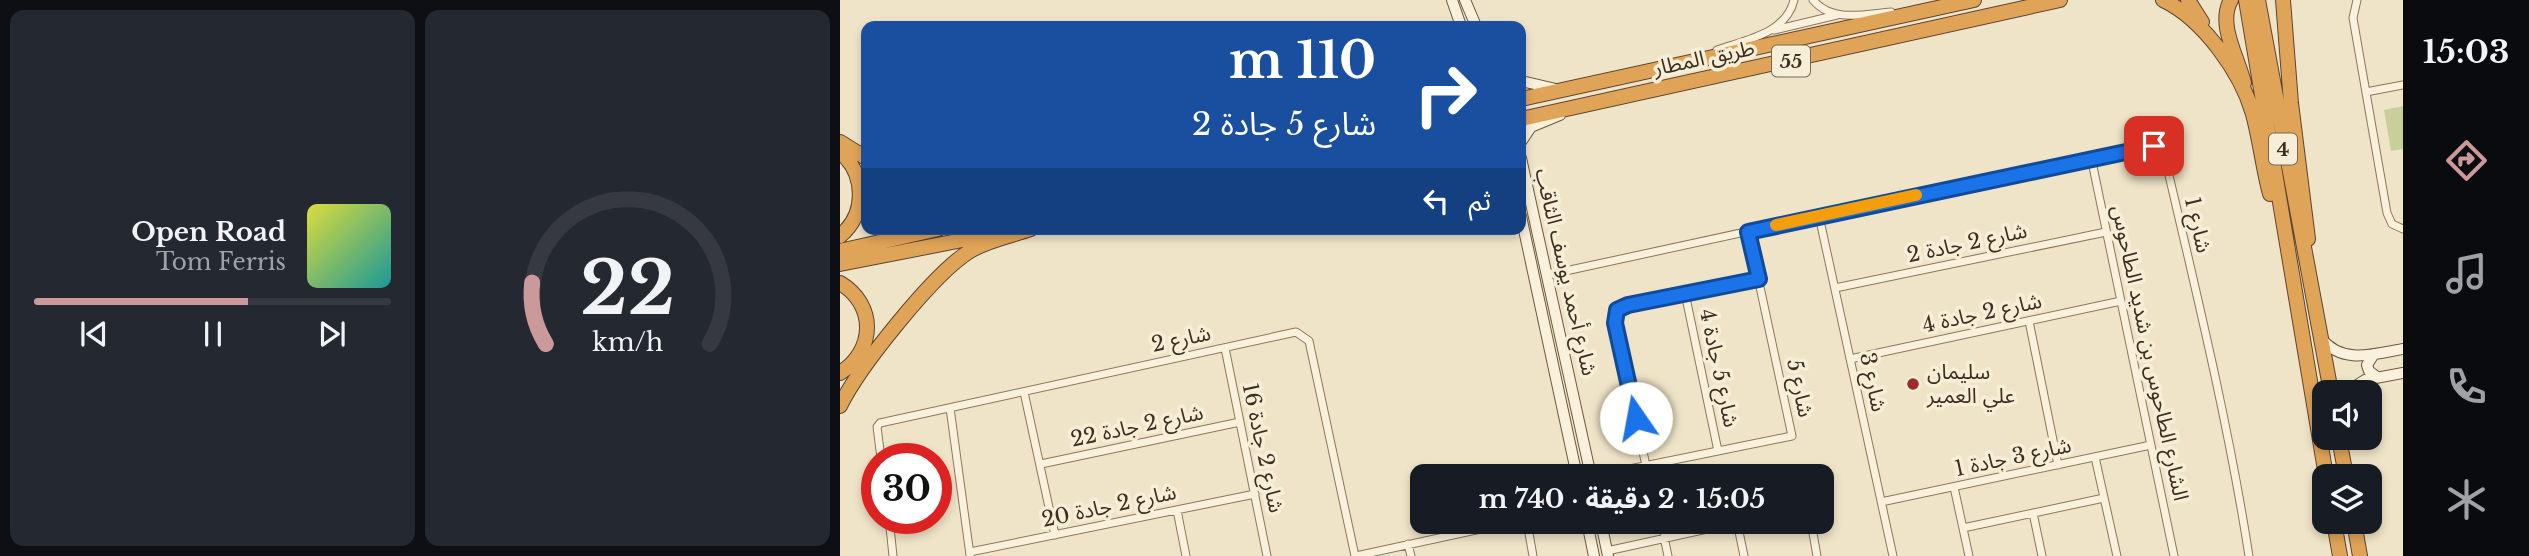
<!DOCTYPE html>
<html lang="ar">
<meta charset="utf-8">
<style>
:root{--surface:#171b24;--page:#242831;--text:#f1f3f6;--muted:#9ea1a6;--line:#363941;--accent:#cc999b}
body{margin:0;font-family:"Libre Baskerville","Noto Sans Arabic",serif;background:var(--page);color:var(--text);direction:rtl;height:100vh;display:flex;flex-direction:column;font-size:26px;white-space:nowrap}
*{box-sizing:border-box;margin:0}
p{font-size:23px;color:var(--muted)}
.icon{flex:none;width:38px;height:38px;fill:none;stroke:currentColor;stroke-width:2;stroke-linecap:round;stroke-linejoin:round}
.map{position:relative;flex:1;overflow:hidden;direction:ltr}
.details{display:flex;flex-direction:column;gap:10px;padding:10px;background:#0d0f14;width:840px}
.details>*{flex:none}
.banner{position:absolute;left:21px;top:21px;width:665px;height:214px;border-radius:14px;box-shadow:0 4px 10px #0003;direction:rtl;background:#1a4fa0;color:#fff;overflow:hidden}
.tools{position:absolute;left:1472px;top:380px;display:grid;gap:14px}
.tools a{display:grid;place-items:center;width:70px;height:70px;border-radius:14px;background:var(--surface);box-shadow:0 4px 10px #0003;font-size:35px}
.speed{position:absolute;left:21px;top:443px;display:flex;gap:14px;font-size:35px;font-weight:700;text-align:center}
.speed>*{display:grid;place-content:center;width:91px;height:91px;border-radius:50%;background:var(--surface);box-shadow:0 4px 10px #0003;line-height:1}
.speed .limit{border:10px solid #d22;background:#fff;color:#111}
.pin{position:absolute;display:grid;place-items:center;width:60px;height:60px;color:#fff;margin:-30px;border-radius:14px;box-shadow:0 4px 10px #0006}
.me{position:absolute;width:77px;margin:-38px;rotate:348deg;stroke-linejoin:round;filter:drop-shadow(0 0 5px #0008)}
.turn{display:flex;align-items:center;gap:24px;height:147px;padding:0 35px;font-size:32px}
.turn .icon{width:91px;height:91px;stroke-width:2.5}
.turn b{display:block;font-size:49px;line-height:60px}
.then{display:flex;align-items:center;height:66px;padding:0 35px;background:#0003;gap:14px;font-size:26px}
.details .tile{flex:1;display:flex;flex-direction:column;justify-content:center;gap:10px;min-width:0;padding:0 24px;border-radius:14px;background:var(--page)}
.details .dial{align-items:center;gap:0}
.dial svg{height:182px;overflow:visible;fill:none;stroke:var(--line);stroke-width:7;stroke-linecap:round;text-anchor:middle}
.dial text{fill:var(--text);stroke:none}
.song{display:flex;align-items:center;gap:21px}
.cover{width:84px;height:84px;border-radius:10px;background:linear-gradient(135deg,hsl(60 70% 55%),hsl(180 70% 35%))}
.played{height:7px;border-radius:4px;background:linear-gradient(90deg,var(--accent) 60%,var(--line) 60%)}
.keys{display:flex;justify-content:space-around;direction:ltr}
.details .tiles{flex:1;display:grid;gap:10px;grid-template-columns:repeat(2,1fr)}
.trip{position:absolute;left:570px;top:464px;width:424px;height:70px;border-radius:14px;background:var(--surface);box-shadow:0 4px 10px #0003;font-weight:700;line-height:70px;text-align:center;direction:rtl}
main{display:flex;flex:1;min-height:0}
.tabs{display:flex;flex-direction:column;width:126px;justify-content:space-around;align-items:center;background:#090b0e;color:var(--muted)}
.tabs .icon{width:49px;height:49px}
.tabs .on{color:var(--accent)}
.tabs b{font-size:32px;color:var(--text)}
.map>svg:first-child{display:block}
.green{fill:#c9cf9b}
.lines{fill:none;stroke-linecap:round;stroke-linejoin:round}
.street-casing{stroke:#8d765c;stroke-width:9}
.secondary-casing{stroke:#6f573f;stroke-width:12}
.highway-casing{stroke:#5b4430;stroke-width:16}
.street{stroke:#faf1dc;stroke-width:7}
.secondary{stroke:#faf1dc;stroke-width:10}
.highway{stroke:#e0a458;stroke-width:14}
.route-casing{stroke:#114b97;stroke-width:18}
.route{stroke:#1a73e8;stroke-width:12}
.slow{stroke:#f59e0b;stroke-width:12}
.poi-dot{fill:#9e2a2b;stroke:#f7eed8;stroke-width:2.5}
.labels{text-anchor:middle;stroke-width:7;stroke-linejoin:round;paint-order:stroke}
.shield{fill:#f7eed8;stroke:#756857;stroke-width:2}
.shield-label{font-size:19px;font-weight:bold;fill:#3d2e20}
.street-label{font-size:21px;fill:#3d2e20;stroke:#f7eed8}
.poi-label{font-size:21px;fill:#3d2e20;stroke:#f7eed8;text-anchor:start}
</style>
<main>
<nav class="tabs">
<b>15:03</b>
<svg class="icon on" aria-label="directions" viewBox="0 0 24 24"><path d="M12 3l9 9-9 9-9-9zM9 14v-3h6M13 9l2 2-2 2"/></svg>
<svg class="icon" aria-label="music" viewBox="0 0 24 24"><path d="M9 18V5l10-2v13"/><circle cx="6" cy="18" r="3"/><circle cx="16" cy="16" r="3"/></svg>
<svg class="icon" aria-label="phone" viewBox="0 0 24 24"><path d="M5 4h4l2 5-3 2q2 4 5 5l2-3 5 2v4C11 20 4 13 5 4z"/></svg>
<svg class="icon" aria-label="climate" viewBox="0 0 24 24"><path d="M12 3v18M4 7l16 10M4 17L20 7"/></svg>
</nav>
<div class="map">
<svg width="1563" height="556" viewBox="0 0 1563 556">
<rect width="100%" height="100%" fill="#f0e4c8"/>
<path class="green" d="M1563,106V149L1551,151L1544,110Z"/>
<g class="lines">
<defs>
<path id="street" d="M973,0C992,23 1025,14 1051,12
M1517,0L1513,18L1547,213L1552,224L1563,229
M934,30L997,15
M877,50C905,40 946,34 954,0
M1526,92L1563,85
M1251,157L1334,556
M979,216L1053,556
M707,275L1251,157L1318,146L1324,154C1355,287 1388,421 1409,556
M995,288L1266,232
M845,293L878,451
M1189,321L1218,465
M385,348L427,556
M1010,359L1281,301
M184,392L215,535
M110,408L130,555
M1255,457L1277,556
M41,458L37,427L40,423L456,332L469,341L515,556
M201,464L400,422
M806,466L776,322L777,310L788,305L919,279
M755,476L952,436L908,231
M1114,487L1129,556
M1041,502L1311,445
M337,510L346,556
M1193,513L1202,556
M49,518L53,556
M687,522L693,556
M897,522L904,556
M971,522L977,556
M1123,528L1264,498
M824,537L828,556
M568,544L571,556
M767,551L899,522
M130,552L415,494
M516,556L673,522"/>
<path id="secondary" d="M612,0L621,26
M625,0L636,26
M681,81L716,89
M681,142L691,127L720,115
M681,158L751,476
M681,216L737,476
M1481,338C1502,365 1534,354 1563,349
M1534,354L1527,365L1529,371L1537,377
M1506,392L1525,380L1563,373
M747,522L754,556
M761,522L768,556"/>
<path id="highway" d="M1323,0C1363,19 1401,72 1413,114C1420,140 1423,168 1430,194
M1348,0L1362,22
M1391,0C1377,24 1398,58 1404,83
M1406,0L1486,476
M1418,0L1491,392
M1443,0L1451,103L1468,239
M681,99L1134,0
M681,119L1220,0
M0,142L26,158
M0,152C26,174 27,214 0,236
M0,251L98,229
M0,264L153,234
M0,283C37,305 35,351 0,373
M0,406C19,367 94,273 130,251C148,240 171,236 191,229
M1499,438L1506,476
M1494,522L1500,556
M1514,522L1520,556"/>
</defs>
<use href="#street" class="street-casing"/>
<use href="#secondary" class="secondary-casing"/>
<use href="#highway" class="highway-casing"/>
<use href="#street" class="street"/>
<use href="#secondary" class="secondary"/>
<use href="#highway" class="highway"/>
</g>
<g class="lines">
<defs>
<path id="route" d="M796,418L775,323L777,310L788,305L919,279L908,232L1314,146"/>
</defs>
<use href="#route" class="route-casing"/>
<use href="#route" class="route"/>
<path class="slow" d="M936,225L1076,195"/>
</g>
<circle class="poi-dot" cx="1073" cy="384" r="7"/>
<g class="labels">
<g class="shield">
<rect x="932" y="45.5" width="38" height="31" rx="5"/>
<rect x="1429" y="133.5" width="28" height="31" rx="5"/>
</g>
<g class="shield-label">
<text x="951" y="68">55</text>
<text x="1443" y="156">4</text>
</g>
<g class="street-label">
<text transform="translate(864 58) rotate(-12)" y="7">طريق المطار</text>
<text transform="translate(1358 225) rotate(77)" y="7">شارع 1</text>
<text transform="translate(1127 243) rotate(-12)" y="7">شارع 2 جادة 2</text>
<text transform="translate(726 272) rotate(77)" y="7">شارع أحمد يوسف الثاقب</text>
<text transform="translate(1142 313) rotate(-12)" y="7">شارع 2 جادة 4</text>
<text transform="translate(341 339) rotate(-12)" y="7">شارع 2</text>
<text transform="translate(1310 353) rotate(78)" y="7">الشارع الطاحوس بن شديد الطاحوس</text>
<text transform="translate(879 368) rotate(78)" y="7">شارع 5 جادة 4</text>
<text transform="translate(1033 382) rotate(78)" y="7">شارع 3</text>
<text transform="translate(960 388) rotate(78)" y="7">شارع 5</text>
<text transform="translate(297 426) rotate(-12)" y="7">شارع 2 جادة 22</text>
<text transform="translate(423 448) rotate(78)" y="7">شارع 2 جادة 16</text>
<text transform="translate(1173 457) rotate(-12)" y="7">شارع 3 جادة 1</text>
<text transform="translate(269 506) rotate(-12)" y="7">شارع 2 جادة 20</text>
</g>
<g class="poi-label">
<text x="1087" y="379">سليمان<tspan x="1087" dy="24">علي العمير</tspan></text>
</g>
</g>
</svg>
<div class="tools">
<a><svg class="icon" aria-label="sound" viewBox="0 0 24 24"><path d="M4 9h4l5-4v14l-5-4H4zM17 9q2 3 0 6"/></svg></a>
<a><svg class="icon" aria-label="layers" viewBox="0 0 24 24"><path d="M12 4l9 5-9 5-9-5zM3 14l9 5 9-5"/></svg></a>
</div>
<div class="speed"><div class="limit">30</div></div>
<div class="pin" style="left:1314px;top:146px;background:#d93025"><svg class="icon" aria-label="arrive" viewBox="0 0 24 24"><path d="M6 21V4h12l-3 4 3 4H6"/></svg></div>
<svg class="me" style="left:796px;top:418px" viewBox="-20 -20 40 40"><circle r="19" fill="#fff"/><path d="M0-13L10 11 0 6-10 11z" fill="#1a73e8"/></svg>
<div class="trip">15:05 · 2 دقيقة · 740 m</div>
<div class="banner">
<div class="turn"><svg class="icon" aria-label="right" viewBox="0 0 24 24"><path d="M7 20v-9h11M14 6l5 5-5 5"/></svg><div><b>110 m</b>شارع 5 جادة 2</div></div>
<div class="then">ثم<svg class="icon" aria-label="left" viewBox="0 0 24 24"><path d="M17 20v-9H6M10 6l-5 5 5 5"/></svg></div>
</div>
</div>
<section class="details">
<div class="tiles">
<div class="tile dial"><svg viewBox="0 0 100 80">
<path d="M14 69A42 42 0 1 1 86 69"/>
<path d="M14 69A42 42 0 0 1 8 42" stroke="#cc999b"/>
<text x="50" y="56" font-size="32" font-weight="700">22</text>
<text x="50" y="72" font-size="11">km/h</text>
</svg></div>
<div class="tile">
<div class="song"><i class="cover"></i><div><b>Open Road</b><p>Tom Ferris</p></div></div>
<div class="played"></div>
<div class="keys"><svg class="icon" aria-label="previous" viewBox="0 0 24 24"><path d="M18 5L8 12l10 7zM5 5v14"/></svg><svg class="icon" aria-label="pause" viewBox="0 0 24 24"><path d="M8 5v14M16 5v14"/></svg><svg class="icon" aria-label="next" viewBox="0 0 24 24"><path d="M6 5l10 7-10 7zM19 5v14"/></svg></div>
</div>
</div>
</section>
</main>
